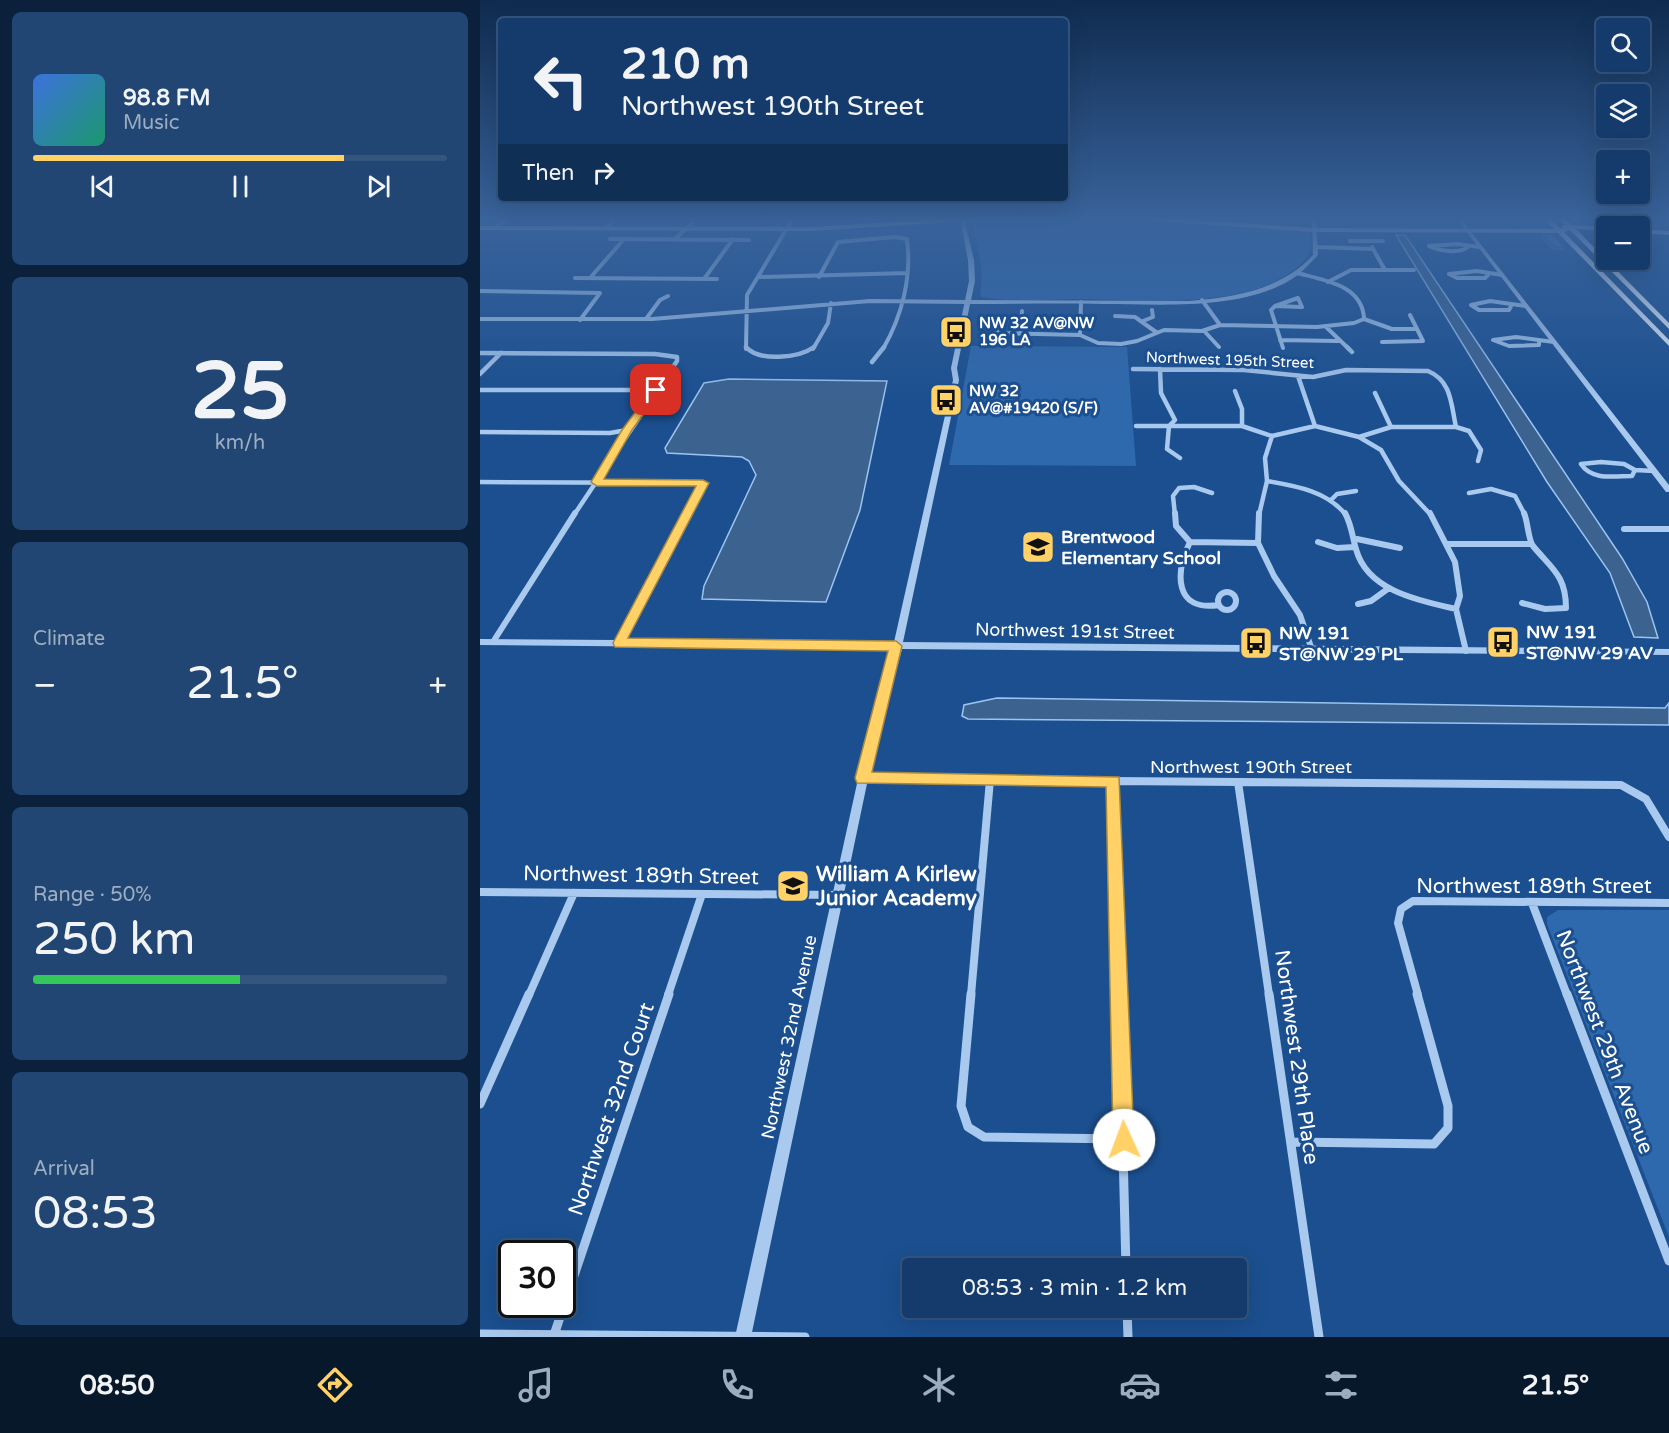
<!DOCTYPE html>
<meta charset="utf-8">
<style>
:root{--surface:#143b6b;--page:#214673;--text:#f1f3f6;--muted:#9dadc1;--line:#33557e;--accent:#ffd166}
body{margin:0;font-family:"Varela Round",sans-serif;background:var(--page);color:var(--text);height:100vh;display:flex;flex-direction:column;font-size:22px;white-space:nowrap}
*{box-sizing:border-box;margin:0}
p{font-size:20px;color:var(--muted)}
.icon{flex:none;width:33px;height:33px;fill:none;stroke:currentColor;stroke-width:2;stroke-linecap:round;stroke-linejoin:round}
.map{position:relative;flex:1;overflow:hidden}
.panel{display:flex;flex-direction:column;gap:12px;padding:12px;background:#0b203b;width:480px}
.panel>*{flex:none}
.banner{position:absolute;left:18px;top:18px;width:570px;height:183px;border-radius:6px;box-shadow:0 6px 24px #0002,0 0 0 2px var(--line);background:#143b6b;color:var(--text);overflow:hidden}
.fabs{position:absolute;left:1116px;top:18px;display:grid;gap:12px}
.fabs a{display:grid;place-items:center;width:54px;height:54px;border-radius:6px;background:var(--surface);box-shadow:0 6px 24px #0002,0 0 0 2px var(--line);font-size:30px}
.speed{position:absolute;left:18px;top:1240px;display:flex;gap:12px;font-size:30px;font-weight:700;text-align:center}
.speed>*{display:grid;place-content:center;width:78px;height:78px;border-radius:50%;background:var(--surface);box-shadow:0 6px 24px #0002,0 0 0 2px var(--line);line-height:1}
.speed .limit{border:3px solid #111;border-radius:9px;background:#fff;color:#111}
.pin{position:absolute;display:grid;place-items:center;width:51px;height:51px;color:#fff;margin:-26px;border-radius:12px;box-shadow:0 3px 9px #0006}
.me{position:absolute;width:66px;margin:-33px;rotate:358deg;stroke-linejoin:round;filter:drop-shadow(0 0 4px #0008)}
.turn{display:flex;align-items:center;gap:21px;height:126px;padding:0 24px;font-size:27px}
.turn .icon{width:78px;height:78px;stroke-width:2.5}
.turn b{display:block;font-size:42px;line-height:51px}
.then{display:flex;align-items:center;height:57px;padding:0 24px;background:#0003;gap:12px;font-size:22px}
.big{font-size:45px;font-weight:600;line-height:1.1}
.panel .widget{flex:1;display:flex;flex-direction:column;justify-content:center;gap:9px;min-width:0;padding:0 21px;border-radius:9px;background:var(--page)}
.panel .dial{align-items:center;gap:0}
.dial b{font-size:78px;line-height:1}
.song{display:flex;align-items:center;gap:18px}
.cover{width:72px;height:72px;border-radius:9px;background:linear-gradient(135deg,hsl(220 70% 55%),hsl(160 70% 35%))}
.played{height:6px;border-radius:3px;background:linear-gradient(90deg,var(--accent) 75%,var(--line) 75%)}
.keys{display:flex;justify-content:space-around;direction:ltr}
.heat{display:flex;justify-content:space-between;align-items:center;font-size:33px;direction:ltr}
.charge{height:9px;border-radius:4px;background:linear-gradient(90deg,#34c759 50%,var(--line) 0)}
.trip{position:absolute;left:422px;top:1258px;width:345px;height:60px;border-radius:6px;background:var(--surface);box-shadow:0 6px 24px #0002,0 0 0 2px var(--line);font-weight:600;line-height:60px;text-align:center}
.tab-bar{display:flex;height:96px;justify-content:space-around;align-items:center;background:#08182b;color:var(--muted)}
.tab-bar .icon{width:42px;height:42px}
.tab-bar .on{color:var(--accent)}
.tab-bar b{font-size:27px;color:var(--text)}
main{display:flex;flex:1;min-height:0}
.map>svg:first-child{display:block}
.green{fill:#2e69ad}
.water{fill:#3c6290;stroke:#9cc4f0;stroke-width:1.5}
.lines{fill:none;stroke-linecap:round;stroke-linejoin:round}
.canal{fill:#3c6290;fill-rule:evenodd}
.minor-far4{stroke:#a9c9ee;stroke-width:4}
.minor-far3{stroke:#a9c9ee;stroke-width:4.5}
.minor-far2{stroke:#a9c9ee;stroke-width:6}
.minor-far1{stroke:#a9c9ee;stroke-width:8}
.minor{stroke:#a9c9ee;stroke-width:9}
.tertiary{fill:#a9c9ee;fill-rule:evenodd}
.primary{fill:#f0f6ff;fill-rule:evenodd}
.wall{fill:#3a679d}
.building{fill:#4478b7;stroke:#305480;stroke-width:1.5}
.route{fill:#ffd166;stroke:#a68842;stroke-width:1.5}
.labels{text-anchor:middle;stroke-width:6;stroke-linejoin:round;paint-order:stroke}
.far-poi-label{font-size:15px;font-weight:bold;fill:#fff;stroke:#1b4f8f;text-anchor:start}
.far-street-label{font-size:15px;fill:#fff;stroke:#1b4f8f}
.poi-label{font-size:18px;font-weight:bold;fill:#fff;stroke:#1b4f8f;text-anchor:start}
.street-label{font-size:18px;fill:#fff;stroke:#1b4f8f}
.near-poi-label{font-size:21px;font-weight:bold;fill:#fff;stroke:#1b4f8f;text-anchor:start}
.near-street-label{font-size:21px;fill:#fff;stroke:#1b4f8f}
</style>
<main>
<section class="panel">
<div class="widget">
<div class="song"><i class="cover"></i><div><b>98.8 FM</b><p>Music</p></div></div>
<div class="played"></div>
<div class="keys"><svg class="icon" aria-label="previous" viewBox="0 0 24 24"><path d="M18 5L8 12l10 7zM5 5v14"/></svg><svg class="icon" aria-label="pause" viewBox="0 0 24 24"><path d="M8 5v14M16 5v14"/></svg><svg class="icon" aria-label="next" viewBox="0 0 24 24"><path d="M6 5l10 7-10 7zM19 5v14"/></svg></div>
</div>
<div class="widget dial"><b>25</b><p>km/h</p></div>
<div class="widget"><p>Climate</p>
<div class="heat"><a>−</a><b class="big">21.5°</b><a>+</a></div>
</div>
<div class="widget"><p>Range · 50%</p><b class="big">250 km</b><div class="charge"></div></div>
<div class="widget"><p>Arrival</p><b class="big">08:53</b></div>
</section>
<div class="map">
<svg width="1189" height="1337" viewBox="0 0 1189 1337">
<rect width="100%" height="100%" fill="#1b4f8f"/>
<path class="green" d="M560,218L641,219L825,231L830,233C835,248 828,258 816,268C765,311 661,299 598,299C567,299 532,303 502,297L500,295C505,264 497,250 492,221Z
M1098,218H1189V228L1101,220Z
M491,346L647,347L656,466L469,465Z
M1078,910H1189V1237L1067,924V917Z"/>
<path class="water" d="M916,235H925L1142,558L1167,602L1178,638L1154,637L1130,573L1067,482Z
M249,379L407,381L380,510L346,602L222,599L224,586L276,475L269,461L262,457L187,453L185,448L224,383Z
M517,698L1185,708L1189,703V725L488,719L482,716L484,705Z"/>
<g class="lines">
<path class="canal" d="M908,218H912L914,223H910Z"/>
<path class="minor-far4" d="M15,228L27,218
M126,228L137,218
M130,239L269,240
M195,239L212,223
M870,241H903
M837,247L893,249
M892,247L905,270
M988,247C979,254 959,251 949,246L977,244L1000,247
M817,273C844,280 883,285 884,319
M1008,275L1005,278H977L969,274L997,271L1022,275
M278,277L428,273
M339,277L358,242L415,237L427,239C432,277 422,316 403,349
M95,278L237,279
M110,278L144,239
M224,279L253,239
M848,282L871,270H934
M0,291L120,293L100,320
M818,298L822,307L795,306Z
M722,300L740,325
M795,306L791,310L803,348
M1031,306L1029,310H999L991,305L1010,301L1046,306
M635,316L655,317L676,332
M0,319H172L390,301L488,302
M166,319L180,300L188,296
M505,319H541
M516,319L517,333L600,335L618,343L641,344L657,341L684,330L722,331L740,325L837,327L874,323L884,319L912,329H937
M663,321L673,317L672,310
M845,326L869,349
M726,333L739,347
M541,334L542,311
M600,335L601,302
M800,340L858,341
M515,342L517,333
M902,342L943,341L930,315
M1059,342V345L1029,346L1013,340L1036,337L1074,342
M266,349L267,295L313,218
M333,349L348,323L351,303"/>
<path class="minor-far3" d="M266,347C279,362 319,358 334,347
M867,347L872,352
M0,353L175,354L197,357V361L94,515
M392,362L404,347
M653,369L764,370L833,377L866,370L948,371C972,381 971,405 976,427
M680,369L681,393L695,420L689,426L687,449L700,458
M0,374L21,353
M818,376L835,426
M0,390H176
M755,391L762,409V426
M895,393L911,427
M656,426H762L792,436L835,426L879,437L911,427H976L989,431L1001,450L998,461
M0,432L130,433L147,430
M879,437L901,450L919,481L951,515
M1121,462L1144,464L1155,470L1152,476C1135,476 1112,481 1101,464Z
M1155,470L1174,471
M787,481C816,486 847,491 866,515
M0,482L223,483L206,515
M989,493L1011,489L1035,496L1045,515
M851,500L857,494L876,491
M695,515L693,496L699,488L714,487L732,493
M779,515L787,481L785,458L792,436"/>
<path class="minor-far2" d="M695,513L696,526L710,542C695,573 694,612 739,605
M779,513L778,543L794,576L820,615L832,650
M865,513C872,526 872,536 876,549C887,591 940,601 976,609
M950,513L975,562L980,596L976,609L986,651
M1144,529H1189
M877,539L920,548
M710,542L778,543
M838,542L857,548L875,547
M968,544H1051
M738 601a9 9 0 1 1 18 0a9 9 0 1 1-18 0Z
M1042,603L1065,609L1086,608C1086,575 1071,568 1053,546C1048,539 1048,522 1044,513
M878,604L891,601L909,588
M13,642L95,513
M139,643L207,513"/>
<path class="minor-far1" d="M383,779L1141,785L1166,799L1189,837
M633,781L639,995
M758,782L789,995
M0,892L357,895
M1052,903L1087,995
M49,995L94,893
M188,995L222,894
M491,995L510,780
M938,995L918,923L921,909L933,901L1189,903"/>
<path class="minor" d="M491,994L481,1106L488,1127L504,1137L643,1139
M639,994L646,1269
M789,994L839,1337
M1087,994L1189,1261
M0,1104L49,994
M812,1142L954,1144L968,1128V1106L937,994
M647,1308L648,1337
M0,1334L325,1337
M74,1335L189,994"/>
<path class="tertiary" d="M480,218H484L494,260L495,281L491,300L709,301C745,298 781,293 812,273C820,268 827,261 833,255L832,218H836L838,255C832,261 826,268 819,274C769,312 682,304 623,304C579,303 534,304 490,304L477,368L479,380L423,642L1189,649V655L422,649L388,779L271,1337H255L378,779L413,649L0,645V639L414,642L473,380L471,368L489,281L488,260Z
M976,218H980L1189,485V492H1186Z"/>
<path class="primary" d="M477,218H509L506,220L330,231L0,230V226L330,227Z
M656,218H685L836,228L1074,229L1064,218H1070L1081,229L1082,226L1085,225L1078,218H1084L1092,225L1126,227V231L1096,229L1189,323V329L1090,230L1084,232L1189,340V346L1078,233L836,232L659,220Z
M1160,229L1189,231V235L1160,233Z"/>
</g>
<path class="wall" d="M1063,234L1084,247L1083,250H1073L1062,238Z"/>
<path class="building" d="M1063,234H1072L1084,247H1075Z"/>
<linearGradient id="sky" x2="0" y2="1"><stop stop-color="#0f2b4f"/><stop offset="0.54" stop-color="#39639b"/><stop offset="1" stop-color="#39639b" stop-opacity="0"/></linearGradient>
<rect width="1189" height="405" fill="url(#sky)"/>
<path class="route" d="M173,388L181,390L152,430L124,479L223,480L229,483L148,638L416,641L422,646L392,772L639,777L654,1140L651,1147L644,1150L636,1147L633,1140L626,787L377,783L375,778L408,651L135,647L133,643L216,486H117L111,482L142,430Z"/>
<defs>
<symbol id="bus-square" viewBox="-11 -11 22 22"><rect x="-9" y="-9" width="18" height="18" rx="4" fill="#ffd166" stroke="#1b4f8f"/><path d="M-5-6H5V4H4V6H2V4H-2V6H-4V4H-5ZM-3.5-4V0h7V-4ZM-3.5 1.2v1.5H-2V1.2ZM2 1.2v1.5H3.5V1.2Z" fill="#111"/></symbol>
<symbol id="school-square" viewBox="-11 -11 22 22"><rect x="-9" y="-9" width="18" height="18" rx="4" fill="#ffd166" stroke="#1b4f8f"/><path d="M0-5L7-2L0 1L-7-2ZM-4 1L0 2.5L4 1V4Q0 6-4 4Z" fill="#111"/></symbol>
</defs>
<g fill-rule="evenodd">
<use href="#bus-square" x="457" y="313" width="38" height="38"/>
<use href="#bus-square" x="447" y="381" width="38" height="38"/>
<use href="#school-square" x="539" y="528" width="38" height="38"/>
<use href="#bus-square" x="1004" y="623" width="38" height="38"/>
<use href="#bus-square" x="757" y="624" width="38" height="38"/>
<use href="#school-square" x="294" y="867" width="38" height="38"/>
</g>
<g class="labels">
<g class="far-poi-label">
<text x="499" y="328">NW 32 AV@NW<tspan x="499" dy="17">196 LA</tspan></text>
<text x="489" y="396">NW 32<tspan x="489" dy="17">AV@#19420 (S/F)</tspan></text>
</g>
<g class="far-street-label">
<text transform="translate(750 360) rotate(2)" y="5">Northwest 195th Street</text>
</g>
<g class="poi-label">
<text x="581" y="543">Brentwood<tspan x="581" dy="21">Elementary School</tspan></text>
<text x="1046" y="638">NW 191<tspan x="1046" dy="21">ST@NW 29 AV</tspan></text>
<text x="799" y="639">NW 191<tspan x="799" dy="21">ST@NW 29 PL</tspan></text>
</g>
<g class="street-label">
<text transform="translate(595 631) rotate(1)" y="6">Northwest 191st Street</text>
<text x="771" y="773">Northwest 190th Street</text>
<text transform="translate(309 1037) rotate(-78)" y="6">Northwest 32nd Avenue</text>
</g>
<g class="near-poi-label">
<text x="336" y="881">William A Kirlew<tspan x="336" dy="24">Junior Academy</tspan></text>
</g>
<g class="near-street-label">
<text transform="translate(161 875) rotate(1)" y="7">Northwest 189th Street</text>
<text x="1054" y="893">Northwest 189th Street</text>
<text transform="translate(1125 1042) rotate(69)" y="7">Northwest 29th Avenue</text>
<text transform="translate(817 1057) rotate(82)" y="7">Northwest 29th Place</text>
<text transform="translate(131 1109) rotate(-71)" y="7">Northwest 32nd Court</text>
</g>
</g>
</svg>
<div class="fabs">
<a><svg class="icon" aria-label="search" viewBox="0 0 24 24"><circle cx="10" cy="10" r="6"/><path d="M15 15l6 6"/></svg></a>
<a><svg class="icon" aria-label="layers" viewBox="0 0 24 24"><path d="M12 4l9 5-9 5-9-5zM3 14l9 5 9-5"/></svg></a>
<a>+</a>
<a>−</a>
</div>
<div class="speed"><div class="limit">30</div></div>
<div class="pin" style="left:176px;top:390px;background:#d93025"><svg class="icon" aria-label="arrive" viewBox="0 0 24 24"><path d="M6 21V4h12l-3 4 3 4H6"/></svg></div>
<svg class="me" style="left:644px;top:1140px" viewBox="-20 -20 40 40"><circle r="19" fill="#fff"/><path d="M0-13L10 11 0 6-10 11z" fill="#ffd166"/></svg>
<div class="trip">08:53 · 3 min · 1.2 km</div>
<div class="banner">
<div class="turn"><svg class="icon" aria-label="left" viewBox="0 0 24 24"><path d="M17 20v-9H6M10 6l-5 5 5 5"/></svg><div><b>210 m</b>Northwest 190th Street</div></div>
<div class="then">Then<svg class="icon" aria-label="right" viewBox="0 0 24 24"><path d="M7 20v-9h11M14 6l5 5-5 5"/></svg></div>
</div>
</div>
</main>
<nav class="tab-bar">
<b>08:50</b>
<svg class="icon on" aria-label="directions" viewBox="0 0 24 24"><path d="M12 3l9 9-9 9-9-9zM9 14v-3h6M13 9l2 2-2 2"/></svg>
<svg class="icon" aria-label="music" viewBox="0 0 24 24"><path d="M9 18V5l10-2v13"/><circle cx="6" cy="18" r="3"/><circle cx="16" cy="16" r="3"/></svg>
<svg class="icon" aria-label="phone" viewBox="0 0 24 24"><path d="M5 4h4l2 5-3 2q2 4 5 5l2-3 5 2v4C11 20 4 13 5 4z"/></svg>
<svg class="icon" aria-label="climate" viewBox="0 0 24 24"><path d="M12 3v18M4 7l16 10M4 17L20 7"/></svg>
<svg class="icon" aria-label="car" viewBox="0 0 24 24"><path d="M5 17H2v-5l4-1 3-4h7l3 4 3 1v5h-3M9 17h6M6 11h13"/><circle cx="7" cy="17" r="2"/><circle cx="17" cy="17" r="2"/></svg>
<svg class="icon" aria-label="filters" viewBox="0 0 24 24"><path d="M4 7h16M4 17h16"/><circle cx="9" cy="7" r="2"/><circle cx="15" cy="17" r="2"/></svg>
<b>21.5°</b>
</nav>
